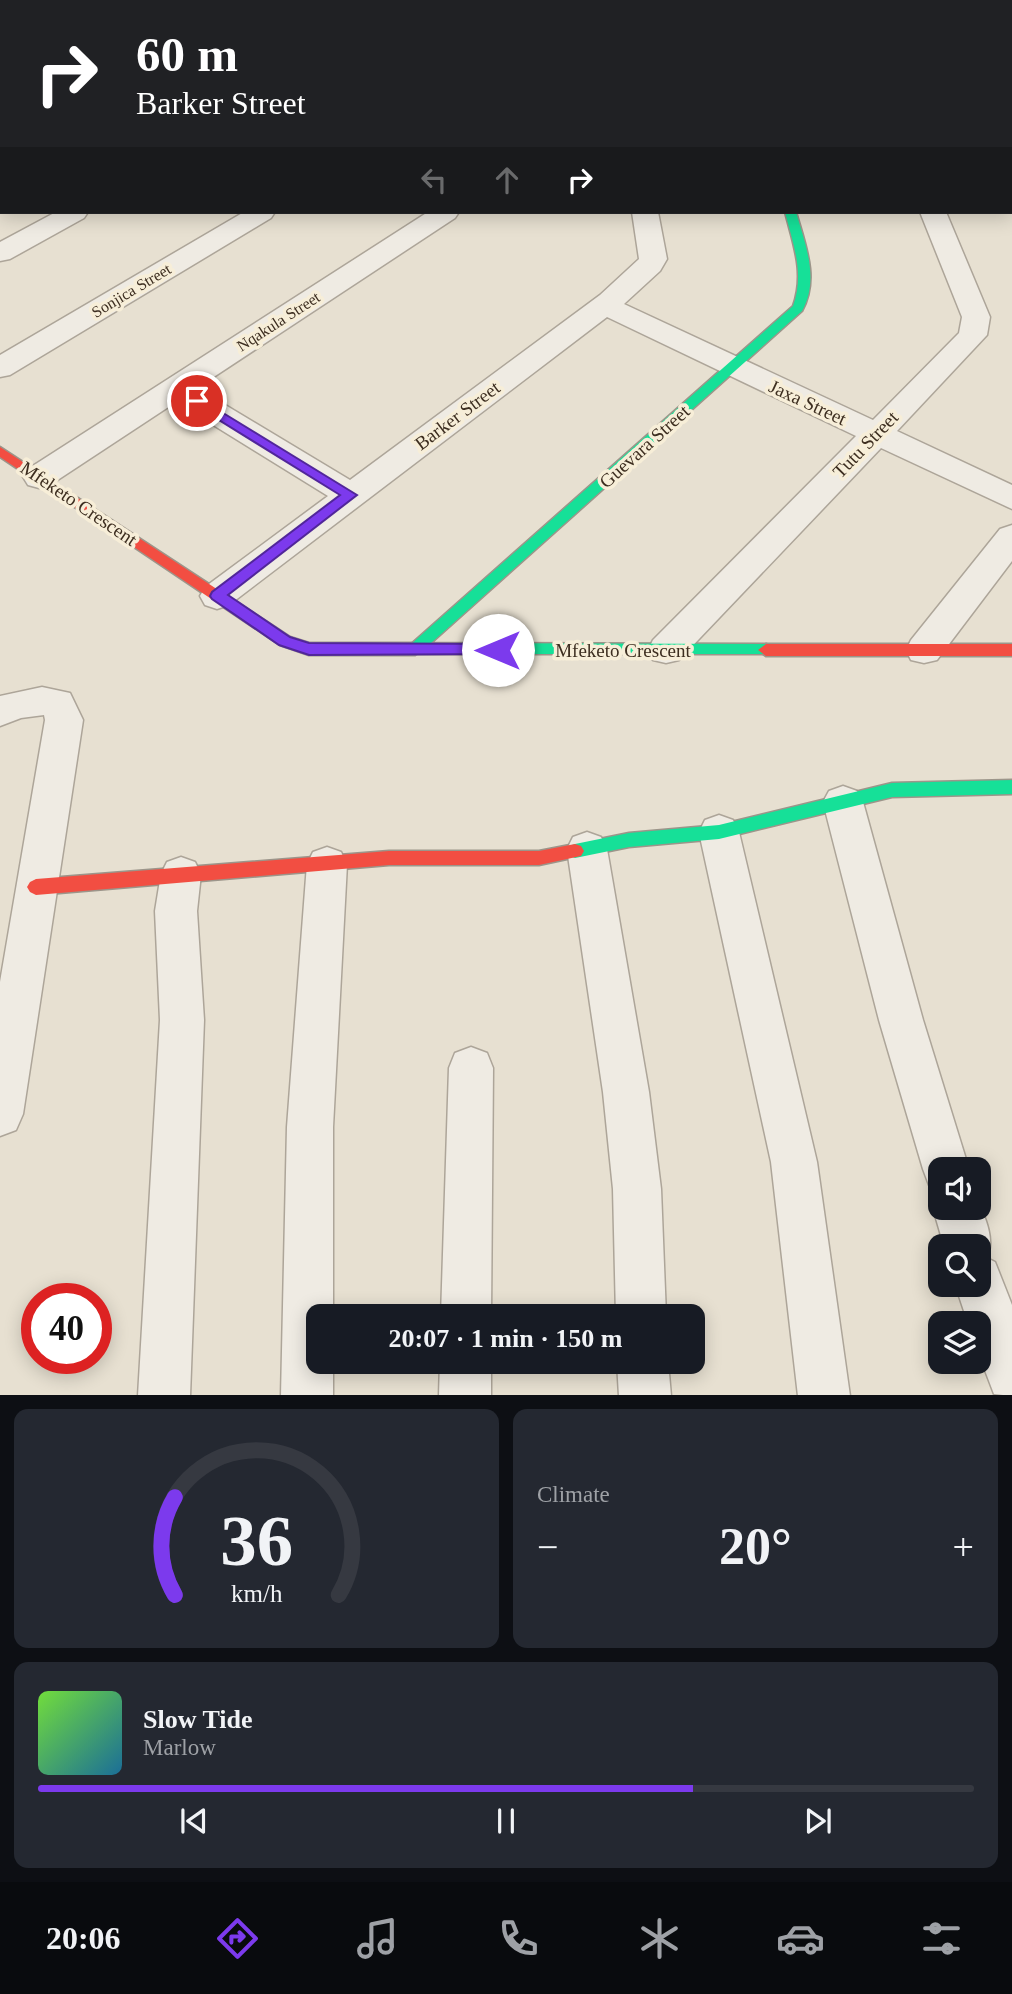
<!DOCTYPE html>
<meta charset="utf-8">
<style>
:root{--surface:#171b24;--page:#242831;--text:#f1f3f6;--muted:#9ea1a6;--line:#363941;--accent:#7c3aed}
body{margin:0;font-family:Georgia,serif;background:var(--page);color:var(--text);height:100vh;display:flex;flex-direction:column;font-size:26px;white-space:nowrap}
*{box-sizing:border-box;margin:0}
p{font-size:23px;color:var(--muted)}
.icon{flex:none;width:38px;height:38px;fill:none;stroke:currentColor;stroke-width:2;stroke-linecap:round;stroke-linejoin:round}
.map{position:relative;height:1395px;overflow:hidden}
.panel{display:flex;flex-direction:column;gap:14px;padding:14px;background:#0d0f14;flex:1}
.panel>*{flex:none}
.top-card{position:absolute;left:0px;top:0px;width:1013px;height:214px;box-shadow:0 4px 18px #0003;background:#202124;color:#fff;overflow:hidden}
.controls{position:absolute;left:928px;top:1157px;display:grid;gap:14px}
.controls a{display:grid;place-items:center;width:63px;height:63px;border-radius:14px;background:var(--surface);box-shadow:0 4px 18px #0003;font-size:35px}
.speed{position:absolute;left:21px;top:1283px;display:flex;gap:14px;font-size:35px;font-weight:700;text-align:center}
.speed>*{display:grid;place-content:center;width:91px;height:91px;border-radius:50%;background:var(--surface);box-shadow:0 4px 18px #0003;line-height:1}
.speed .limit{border:10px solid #d22;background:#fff;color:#111}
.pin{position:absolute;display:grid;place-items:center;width:60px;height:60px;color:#fff;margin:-30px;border:4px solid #fff;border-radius:50%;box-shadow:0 2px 7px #0007}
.me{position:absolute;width:77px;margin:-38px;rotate:270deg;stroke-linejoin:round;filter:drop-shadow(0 0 5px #0008)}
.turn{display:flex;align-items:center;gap:24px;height:147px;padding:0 21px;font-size:32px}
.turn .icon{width:91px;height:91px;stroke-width:2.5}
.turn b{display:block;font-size:49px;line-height:60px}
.lanes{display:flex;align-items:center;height:66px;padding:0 21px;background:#0003;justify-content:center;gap:35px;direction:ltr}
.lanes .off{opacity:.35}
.big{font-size:52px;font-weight:700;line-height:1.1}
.panel .card{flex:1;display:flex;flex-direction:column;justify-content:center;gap:10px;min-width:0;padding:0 24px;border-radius:14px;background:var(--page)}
.panel .dial{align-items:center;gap:0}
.dial svg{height:182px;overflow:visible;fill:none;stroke:var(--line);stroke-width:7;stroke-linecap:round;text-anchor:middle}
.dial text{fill:var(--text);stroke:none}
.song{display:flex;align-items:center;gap:21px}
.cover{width:84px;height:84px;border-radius:10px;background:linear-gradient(135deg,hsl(100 70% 55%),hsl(200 70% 35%))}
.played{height:7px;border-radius:4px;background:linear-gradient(90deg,var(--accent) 70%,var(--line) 70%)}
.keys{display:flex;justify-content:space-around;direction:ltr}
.heat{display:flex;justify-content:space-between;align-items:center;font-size:38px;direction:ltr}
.panel .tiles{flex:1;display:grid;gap:14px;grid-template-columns:1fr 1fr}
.card:last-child{grid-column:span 2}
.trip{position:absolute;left:306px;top:1304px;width:399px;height:70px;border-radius:14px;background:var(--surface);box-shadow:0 4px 18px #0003;font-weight:700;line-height:70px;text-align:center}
.dock{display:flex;height:112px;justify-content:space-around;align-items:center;background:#090b0e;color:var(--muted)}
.dock .icon{width:49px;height:49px}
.dock .active{color:var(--accent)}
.dock b{font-size:32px;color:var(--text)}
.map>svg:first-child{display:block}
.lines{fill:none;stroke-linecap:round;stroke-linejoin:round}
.street-casing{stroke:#ada599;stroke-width:3}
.fast-casing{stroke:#9c958a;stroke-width:3}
.jam-casing{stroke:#9c958a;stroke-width:3}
.street{fill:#efebe3;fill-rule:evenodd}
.fast{fill:#16e098;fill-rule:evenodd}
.jam{fill:#f24e42;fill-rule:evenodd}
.route{fill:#7c3aed;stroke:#51269a;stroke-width:2}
.labels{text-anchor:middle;stroke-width:7;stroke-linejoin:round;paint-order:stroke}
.far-street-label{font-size:16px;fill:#3d2e20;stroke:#f7eed8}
.street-label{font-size:19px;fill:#3d2e20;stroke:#f7eed8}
</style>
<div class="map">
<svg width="1012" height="1396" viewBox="0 0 1012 1396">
<rect width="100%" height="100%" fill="#e7e0d1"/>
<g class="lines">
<defs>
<path id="street" d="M125,0H149L123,2Z
M305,0H333L303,2Z
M592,0H614V2H592Z
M952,0H974L975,2H953Z
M0,46L2,47V61L0,60Z
M0,143H2L0,158Z
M56,212H88L84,218L10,259L0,261V242Z
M244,212H275L271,218L10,375L0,377V355Z
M428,212H459L455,218L197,388L350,480L600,295L639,259L632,212H658L667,259L660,271L624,304L873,420L959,333L962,317L920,212H946L990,317L987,335L897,431L1012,485V509L881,448L679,660L666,663L653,660L648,650L653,640L856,436L607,317L229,605L217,609L205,605L200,596L205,587L328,496L176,402L50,485L39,488L28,485L23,477L28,469Z
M1012,525V561L937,660L924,663L911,660L906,650L911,640L1000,529Z
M42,687L70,693L83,720L23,1114L16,1130L0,1136V982L45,720L44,715L21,718L0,726V696Z
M843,786L857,791L863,802L923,1020L969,1169H940V1190L929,1185L923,1169L879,1020L823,802L829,791Z
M719,815L733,820L739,832L817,1162L850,1396H798L771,1162L699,832L705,820Z
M587,832L601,837L607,849L649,1092L661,1189L666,1316H616L613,1189L603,1092L567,849L573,837Z
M327,847L341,852L347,864L333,1127V1316H318V1362H333V1396H281L287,1127L307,864L313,852Z
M181,857L195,862L201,874L197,911L204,1020L190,1396H138L160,1020L155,911L161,874L167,862Z
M471,1047L487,1053L493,1068L491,1316H441L449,1068L455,1053Z
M940,1192V1208H978V1202C986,1219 995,1240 987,1258L995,1262L1012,1305V1396L994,1394L978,1352V1323H968L955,1284H978V1246H944L933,1208Z
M440,1362H491V1396H439Z
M617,1362H668L671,1396H619Z"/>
<path id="fast" d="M785,212H796C805,244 820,279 802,311L431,643L766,644L771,646L774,650L771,654H409L406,650L410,645L793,306C805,273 793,244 785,212Z
M1012,780V794L892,797L719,839L629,847L575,858L569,856L566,851L569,846L575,844L629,833L719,825L892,783Z"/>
<path id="jam" d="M0,447L290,637L309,643H415L423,649L415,655H309L280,645L0,457Z
M766,644H1012V656H766L758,650Z
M575,844L581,846L584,851L581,856L539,865H389L36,895L30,892L27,887L30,882L36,879L389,851H539Z"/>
</defs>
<use href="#street" class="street-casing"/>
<use href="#fast" class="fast-casing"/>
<use href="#jam" class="jam-casing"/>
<use href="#street" class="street"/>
<use href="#fast" class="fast"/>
<use href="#jam" class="jam"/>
</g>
<path class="route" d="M197,397L357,495L228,595L290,637L309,643L498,644L506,650L503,654L309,655L279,645L212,599L210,596L212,592L340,495L193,404V398Z"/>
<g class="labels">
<g class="far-street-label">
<text transform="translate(131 290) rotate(-31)" y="6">Sonjica Street</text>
<text transform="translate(278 321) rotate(-33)" y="6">Nqakula Street</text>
</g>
<g class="street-label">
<text transform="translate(808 402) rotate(25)" y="7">Jaxa Street</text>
<text transform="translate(457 415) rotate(-37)" y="7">Barker Street</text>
<text transform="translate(865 444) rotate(-46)" y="7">Tutu Street</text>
<text transform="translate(644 446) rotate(-42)" y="7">Guevara Street</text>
<text transform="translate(79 503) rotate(34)" y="7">Mfeketo Crescent</text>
<text x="623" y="657">Mfeketo Crescent</text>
</g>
</g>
</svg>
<div class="controls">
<a><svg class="icon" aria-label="sound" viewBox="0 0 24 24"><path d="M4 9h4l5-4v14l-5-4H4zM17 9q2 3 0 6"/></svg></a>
<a><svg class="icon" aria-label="search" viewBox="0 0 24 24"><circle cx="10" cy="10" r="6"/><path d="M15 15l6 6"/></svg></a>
<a><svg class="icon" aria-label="layers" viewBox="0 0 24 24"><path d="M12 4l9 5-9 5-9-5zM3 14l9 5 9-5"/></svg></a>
</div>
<div class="speed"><div class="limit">40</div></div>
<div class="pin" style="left:197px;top:401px;background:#d93025"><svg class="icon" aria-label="arrive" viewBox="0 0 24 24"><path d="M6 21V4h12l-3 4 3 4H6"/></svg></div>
<svg class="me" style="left:498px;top:650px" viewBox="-20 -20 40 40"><circle r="19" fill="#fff"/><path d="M0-13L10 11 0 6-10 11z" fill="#7c3aed"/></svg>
<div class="trip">20:07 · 1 min · 150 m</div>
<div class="top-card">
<div class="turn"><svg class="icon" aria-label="right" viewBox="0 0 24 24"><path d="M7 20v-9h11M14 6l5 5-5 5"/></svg><div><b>60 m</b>Barker Street</div></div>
<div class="lanes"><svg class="icon off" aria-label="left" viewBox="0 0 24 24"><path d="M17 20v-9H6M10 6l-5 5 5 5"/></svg><svg class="icon off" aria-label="ahead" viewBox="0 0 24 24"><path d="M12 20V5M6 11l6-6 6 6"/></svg><svg class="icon" aria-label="right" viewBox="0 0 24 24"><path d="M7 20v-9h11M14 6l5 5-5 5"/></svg></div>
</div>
</div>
<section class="panel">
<div class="tiles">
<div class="card dial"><svg viewBox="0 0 100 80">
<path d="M14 69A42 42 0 1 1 86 69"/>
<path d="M14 69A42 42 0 0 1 14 26" stroke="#7c3aed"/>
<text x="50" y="56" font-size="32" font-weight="700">36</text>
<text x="50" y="72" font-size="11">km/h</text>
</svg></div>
<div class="card"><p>Climate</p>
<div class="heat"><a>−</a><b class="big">20°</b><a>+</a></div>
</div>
<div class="card">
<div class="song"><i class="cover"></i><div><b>Slow Tide</b><p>Marlow</p></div></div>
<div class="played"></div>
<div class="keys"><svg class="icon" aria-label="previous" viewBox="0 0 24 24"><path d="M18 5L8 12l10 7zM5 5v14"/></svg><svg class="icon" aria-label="pause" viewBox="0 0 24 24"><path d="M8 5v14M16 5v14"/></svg><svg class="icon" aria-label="next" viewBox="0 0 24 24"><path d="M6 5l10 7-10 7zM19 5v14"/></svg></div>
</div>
</div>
</section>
<nav class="dock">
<b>20:06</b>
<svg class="icon active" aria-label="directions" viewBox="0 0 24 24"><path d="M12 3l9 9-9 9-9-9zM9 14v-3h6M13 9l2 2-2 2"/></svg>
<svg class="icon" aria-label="music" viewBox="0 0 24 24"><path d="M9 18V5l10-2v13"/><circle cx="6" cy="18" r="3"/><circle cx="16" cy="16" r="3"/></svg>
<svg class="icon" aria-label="phone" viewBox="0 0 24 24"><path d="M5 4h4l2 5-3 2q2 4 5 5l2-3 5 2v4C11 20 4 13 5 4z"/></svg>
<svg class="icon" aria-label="climate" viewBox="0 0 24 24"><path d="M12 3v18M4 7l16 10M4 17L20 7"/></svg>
<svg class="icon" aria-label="car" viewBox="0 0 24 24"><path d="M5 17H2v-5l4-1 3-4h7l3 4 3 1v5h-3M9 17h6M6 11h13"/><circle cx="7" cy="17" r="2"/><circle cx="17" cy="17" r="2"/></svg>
<svg class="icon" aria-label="filters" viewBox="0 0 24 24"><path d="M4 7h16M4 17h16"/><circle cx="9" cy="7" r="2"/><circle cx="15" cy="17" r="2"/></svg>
</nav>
